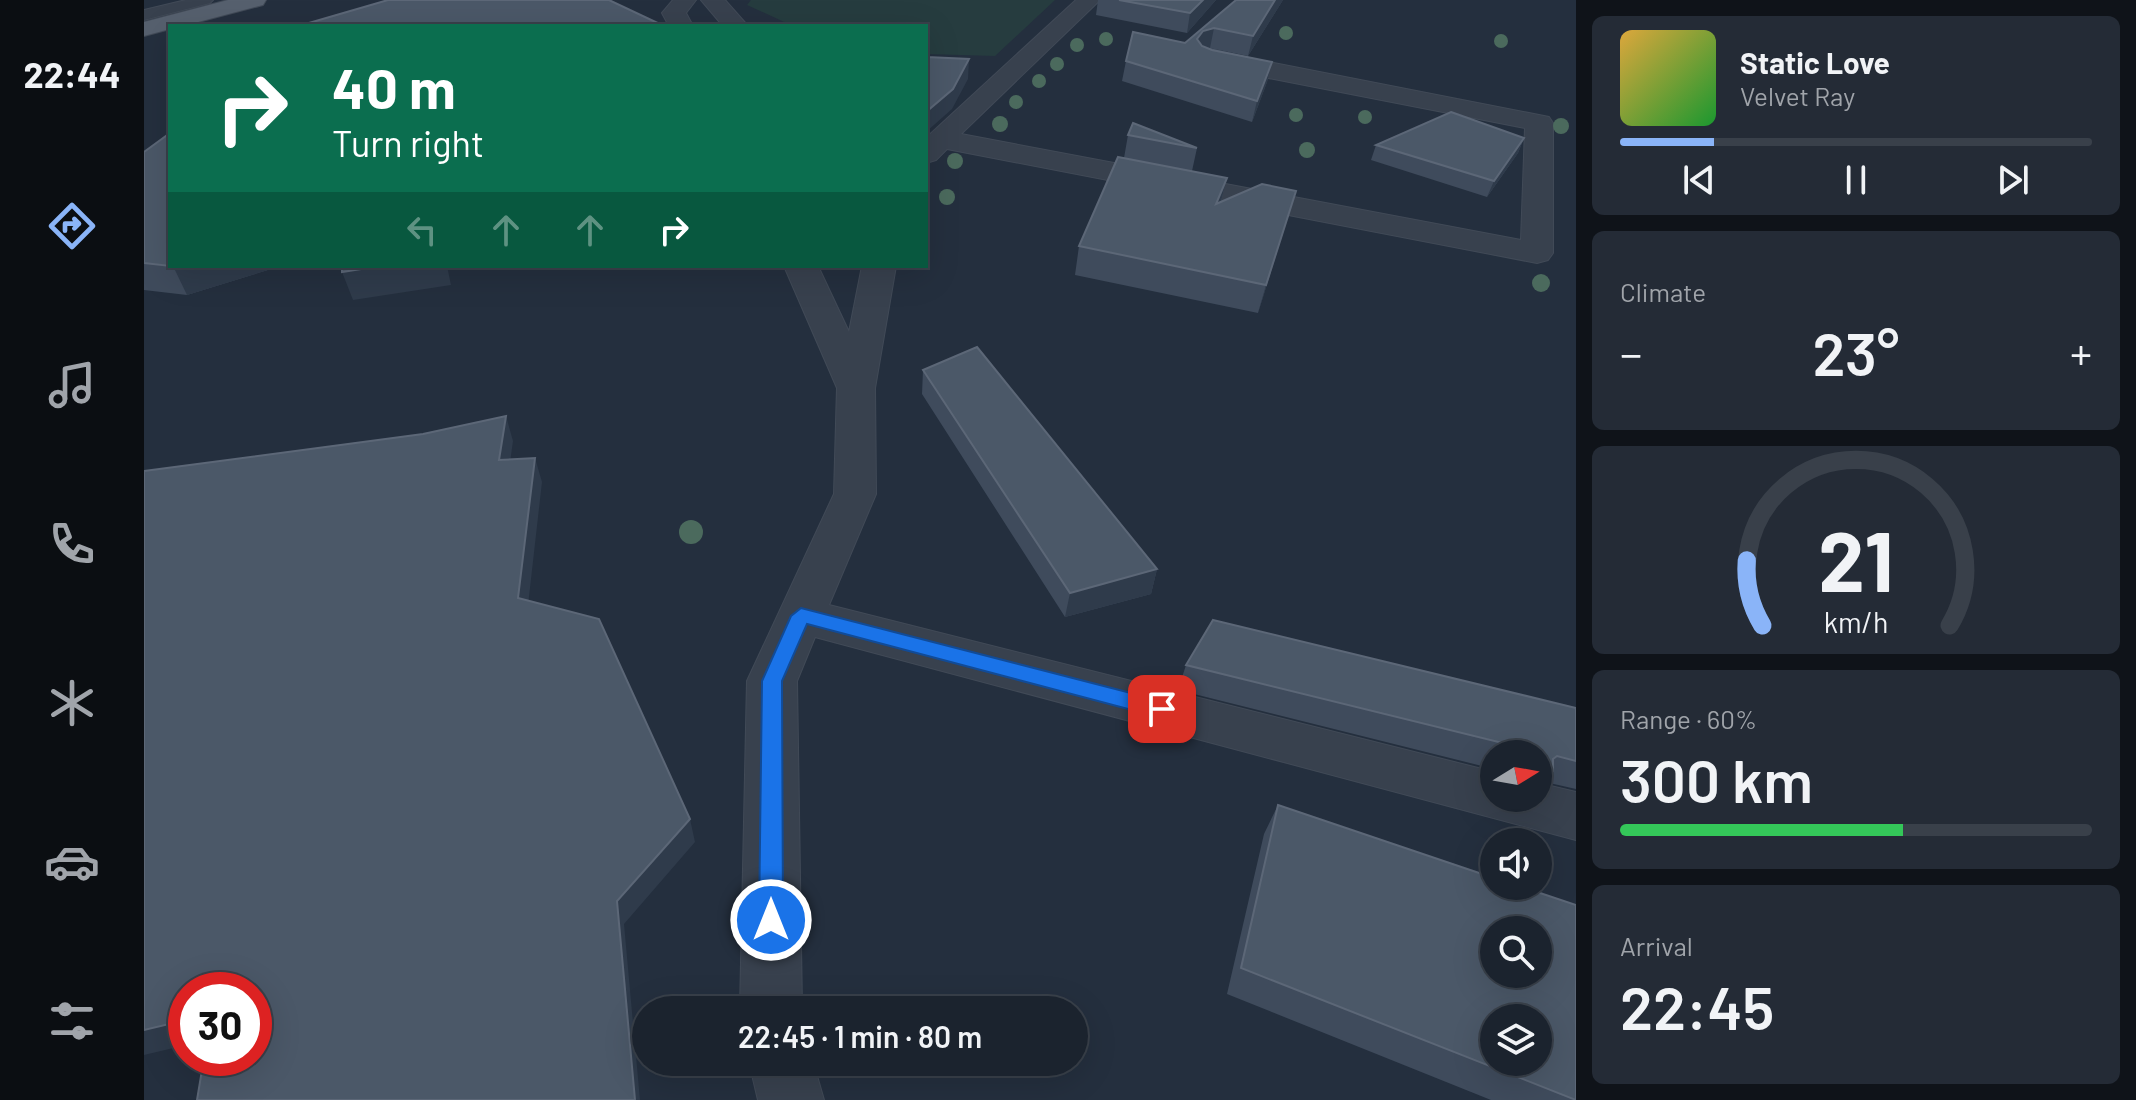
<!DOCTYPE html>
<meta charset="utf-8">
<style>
:root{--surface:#1b232e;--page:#242b36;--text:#f1f3f6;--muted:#a0a4aa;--line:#39404a;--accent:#8ab4f8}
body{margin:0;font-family:Barlow,sans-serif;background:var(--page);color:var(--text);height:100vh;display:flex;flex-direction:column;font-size:30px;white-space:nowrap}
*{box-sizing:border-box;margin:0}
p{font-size:26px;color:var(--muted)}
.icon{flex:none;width:44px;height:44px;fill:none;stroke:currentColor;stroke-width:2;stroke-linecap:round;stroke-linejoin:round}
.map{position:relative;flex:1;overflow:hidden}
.drawer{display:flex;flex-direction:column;gap:16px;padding:16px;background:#0f1319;width:560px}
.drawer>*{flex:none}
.banner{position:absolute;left:24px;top:24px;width:760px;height:244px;border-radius:0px;box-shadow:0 8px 32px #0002,0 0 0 2px var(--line);background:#0b6e4f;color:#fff;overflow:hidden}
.needle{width:52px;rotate:79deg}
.buttons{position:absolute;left:1336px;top:740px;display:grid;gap:16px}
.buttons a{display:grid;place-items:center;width:72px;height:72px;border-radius:50%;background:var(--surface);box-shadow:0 8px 32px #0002,0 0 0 2px var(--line);font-size:40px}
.speed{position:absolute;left:24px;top:972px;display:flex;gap:16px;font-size:40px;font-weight:700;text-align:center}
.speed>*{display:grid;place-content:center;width:104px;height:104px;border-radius:50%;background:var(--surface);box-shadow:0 8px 32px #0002,0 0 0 2px var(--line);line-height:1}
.speed .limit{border:12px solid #d22;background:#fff;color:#111}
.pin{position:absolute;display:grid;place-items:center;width:68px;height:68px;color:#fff;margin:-34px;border-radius:16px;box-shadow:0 4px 12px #0006}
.me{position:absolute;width:88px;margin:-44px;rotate:0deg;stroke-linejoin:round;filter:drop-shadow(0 0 6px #0008)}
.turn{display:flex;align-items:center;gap:28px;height:168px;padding:0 32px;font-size:36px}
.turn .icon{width:104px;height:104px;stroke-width:2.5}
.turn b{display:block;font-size:56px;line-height:68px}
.lanes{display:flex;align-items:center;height:76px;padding:0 32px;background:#0003;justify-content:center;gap:40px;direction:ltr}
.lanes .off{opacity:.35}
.big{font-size:60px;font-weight:600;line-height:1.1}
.drawer .widget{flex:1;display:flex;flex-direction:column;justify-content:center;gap:12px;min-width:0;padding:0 28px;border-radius:12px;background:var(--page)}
.drawer .dial{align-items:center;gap:0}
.dial svg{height:208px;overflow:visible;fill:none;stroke:var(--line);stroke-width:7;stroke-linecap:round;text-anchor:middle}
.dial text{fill:var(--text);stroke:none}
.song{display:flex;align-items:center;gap:24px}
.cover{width:96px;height:96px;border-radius:12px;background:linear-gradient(135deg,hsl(40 70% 55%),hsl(130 70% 35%))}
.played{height:8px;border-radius:4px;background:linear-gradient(90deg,var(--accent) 20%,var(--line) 20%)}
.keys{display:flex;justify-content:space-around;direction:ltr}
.heat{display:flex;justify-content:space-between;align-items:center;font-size:44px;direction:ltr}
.charge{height:12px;border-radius:6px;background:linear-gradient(90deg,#34c759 60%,var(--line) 0)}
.trip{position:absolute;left:488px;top:996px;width:456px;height:80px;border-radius:40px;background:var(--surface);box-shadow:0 8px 32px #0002,0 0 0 2px var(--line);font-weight:600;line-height:80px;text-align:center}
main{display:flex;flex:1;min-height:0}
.dock{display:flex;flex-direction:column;width:144px;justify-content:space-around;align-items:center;background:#0b0e12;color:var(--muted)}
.dock .icon{width:56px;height:56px}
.dock .on{color:var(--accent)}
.dock b{font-size:36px;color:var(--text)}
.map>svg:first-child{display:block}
.green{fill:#263c3f}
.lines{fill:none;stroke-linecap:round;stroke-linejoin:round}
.service-casing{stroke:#414a57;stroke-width:2}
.minor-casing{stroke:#414a57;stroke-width:2}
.primary-casing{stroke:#414a57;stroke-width:2}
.service{fill:#38414e;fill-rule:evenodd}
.minor{fill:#38414e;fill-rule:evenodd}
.primary{fill:#56606e;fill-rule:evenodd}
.tree{fill:#4b6a5d}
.wall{fill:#3f4b5c}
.shaded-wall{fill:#2f3b4b}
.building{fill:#4b5868;stroke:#5c6777;stroke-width:2;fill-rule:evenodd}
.route{fill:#1a73e8;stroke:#114b97;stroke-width:2}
</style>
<main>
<nav class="dock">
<b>22:44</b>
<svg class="icon on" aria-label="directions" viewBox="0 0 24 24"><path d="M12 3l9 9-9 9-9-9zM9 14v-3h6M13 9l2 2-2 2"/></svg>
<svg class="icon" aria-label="music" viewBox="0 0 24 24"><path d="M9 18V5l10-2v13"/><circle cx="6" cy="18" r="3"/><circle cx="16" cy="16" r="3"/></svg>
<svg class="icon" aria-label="phone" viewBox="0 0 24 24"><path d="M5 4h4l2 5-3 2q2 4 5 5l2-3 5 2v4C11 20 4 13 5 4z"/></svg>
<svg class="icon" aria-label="climate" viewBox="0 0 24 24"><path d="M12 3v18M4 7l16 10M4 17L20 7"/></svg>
<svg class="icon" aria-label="car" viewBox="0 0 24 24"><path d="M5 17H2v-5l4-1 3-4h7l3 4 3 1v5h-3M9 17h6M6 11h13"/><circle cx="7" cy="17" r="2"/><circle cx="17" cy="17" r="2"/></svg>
<svg class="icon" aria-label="filters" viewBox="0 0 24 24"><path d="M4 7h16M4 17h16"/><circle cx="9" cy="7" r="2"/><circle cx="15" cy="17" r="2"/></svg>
</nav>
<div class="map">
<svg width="1432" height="1100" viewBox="0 0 1432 1100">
<rect width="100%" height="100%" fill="#242f3e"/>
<path class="green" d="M607,0H911L851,56L782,54V26H649L603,5Z"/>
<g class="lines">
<defs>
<path id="service" d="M42,0H69L66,3L0,20V10Z"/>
<path id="minor" d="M529,0H552L542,13L549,26H525L518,13Z
M557,0H581L604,26H579Z
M932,0H956L817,134L1377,240L1381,128L1068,67L1059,64L1055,59L1059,54L1068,51L1395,115L1405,117L1409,123V253L1404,260L1393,263L803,149L792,160L782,163V138Z
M640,266H674L705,332L718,266H752L731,388L732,494L685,605L1350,772V798H1394V783L1432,792V840L671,637L653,681L658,1010H596L603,681L690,494L693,388Z
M605,1062H669L680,1100H614Z"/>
<path id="primary" d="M84,0H122L119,5L39,26H26V29L0,36V22Z"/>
</defs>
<use href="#service" class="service-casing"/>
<use href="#minor" class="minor-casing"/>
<use href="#primary" class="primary-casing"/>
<use href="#service" class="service"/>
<use href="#minor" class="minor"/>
<use href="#primary" class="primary"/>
</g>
<g class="tree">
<circle cx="1142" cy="33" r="7"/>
<circle cx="962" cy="39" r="7"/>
<circle cx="1357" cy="41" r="7"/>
<circle cx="933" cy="45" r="7"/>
<circle cx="913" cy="64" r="7"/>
<circle cx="895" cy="81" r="7"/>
<circle cx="872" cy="102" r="7"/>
<circle cx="1152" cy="115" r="7"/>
<circle cx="1221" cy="117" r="7"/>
<circle cx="856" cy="124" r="8"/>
<circle cx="1417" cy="126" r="8"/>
<circle cx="1163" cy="150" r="8"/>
<circle cx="811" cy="161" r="8"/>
<circle cx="803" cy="197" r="8"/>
<circle cx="1397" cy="283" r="9"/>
<circle cx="547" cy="532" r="12"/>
</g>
<path class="wall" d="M954,0H1072L1043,33L952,15Z
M1092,0H1139L1104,56L1065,48L1128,62L1123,82L1108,122L978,81L982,61L1041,43Z
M984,135L1053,148L1048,171L1083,178L1077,202L1152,191L1114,313L931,275L935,246L980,158Z
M1380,138L1374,153L1343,197L1227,160L1232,145Z
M0,152L26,266H137L43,295L0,290Z
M779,370L1013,569L1007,594L921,617L778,394Z
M1042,665L1432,708V789L1401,782L1394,790V754H1350V769L1034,690Z
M1134,805L1432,1100H1347L1083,994L1120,834Z"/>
<path class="shaded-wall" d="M1059,0H1072L1043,33L1046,13Z
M1131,0H1139L1104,56L1109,36Z
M1070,28L1066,48L1055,51L1053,39L1059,31Z
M825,59L824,79L808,109L782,132V112Z
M1128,62L1123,82L1108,122L1113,101Z
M1380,138L1374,153L1343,197L1350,181Z
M1083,178L1076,205L1072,204Z
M1152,191L1144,218L1114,313L1122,285Z
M29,266H137L43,295Z
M236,266H303L307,285L209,300L198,272Z
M362,416L369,441L363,484L355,460Z
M391,458L398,482L382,623L374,598Z
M1013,569L1007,594L921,617L926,593Z
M546,819L551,842L480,924L496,1100H491L473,901Z
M42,1020V1045L0,1055V1030Z"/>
<path class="building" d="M244,0H465L520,26L158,25Z
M975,0H1059L1046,13Z
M1092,0H1131L1109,36L1070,28L1059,31L1053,39L1058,46L1068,50L1128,62L1113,101L982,61L989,32L1041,43Z
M782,54L783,57L825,59L809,89L782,112Z
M1307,112L1380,138L1350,181L1232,145Z
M989,123L1053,148L984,135Z
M26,133V266L0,263V152Z
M974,157L1083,178L1072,204L1118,184L1152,191L1122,285L935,246Z
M198,266H236L198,272Z
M833,347L1013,569L926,593L779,370Z
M362,416L355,460L391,458L374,598L455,619L546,819L473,901L491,1100H53L60,1058H110V990H42V1020L0,1030V471L279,434Z
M1069,620L1432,708V761L1413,756L1409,759V771L1394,767V754H1369L1367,745L1042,665Z
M1134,805L1350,878V886H1375L1432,905V1100L1097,968ZM1350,930H1394V974H1350ZM1350,1018H1394V1062H1350Z"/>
<path class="route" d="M657,608L1018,701L1026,703L1029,709L1026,715L1018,718L663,624L638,681L639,920L636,928L627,932L619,928L615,920L618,681L647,616Z"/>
</svg>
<div class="buttons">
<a><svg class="needle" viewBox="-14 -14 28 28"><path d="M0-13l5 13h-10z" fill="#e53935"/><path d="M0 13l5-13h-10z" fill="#a0a4aa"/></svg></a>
<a><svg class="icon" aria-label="sound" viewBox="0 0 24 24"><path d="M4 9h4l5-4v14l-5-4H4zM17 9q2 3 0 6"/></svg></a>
<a><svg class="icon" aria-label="search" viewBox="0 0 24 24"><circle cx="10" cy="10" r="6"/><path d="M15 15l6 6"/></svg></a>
<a><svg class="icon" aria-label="layers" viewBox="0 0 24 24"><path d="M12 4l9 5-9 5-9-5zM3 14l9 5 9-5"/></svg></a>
</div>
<div class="speed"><div class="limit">30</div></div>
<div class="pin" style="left:1018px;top:709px;background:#d93025"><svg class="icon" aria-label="arrive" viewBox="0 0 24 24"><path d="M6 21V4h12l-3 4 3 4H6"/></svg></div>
<svg class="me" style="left:627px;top:920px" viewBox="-20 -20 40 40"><circle r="17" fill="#1a73e8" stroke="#fff" stroke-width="3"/><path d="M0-11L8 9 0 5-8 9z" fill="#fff"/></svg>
<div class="trip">22:45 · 1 min · 80 m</div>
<div class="banner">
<div class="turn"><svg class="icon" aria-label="right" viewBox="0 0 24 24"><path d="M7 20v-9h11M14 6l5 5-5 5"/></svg><div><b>40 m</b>Turn right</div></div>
<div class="lanes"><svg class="icon off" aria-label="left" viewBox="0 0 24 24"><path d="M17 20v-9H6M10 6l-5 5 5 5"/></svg><svg class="icon off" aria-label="ahead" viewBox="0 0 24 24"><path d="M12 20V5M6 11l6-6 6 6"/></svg><svg class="icon off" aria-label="ahead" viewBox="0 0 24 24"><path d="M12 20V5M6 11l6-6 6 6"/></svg><svg class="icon" aria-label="right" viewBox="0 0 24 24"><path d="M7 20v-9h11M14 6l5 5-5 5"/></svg></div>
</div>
</div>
<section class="drawer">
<div class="widget">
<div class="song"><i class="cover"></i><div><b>Static Love</b><p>Velvet Ray</p></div></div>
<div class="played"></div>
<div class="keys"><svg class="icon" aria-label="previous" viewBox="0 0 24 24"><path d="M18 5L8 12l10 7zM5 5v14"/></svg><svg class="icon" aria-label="pause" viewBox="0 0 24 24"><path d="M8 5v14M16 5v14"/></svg><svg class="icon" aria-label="next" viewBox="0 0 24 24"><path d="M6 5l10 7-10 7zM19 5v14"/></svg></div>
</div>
<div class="widget"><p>Climate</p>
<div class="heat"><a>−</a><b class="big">23°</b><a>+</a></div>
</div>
<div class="widget dial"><svg viewBox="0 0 100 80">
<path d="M14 69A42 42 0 1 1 86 69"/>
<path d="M14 69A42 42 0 0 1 8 44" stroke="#8ab4f8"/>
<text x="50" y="56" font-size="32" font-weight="700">21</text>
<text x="50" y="72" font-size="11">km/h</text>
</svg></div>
<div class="widget"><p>Range · 60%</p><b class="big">300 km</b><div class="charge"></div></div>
<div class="widget"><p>Arrival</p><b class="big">22:45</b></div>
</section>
</main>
